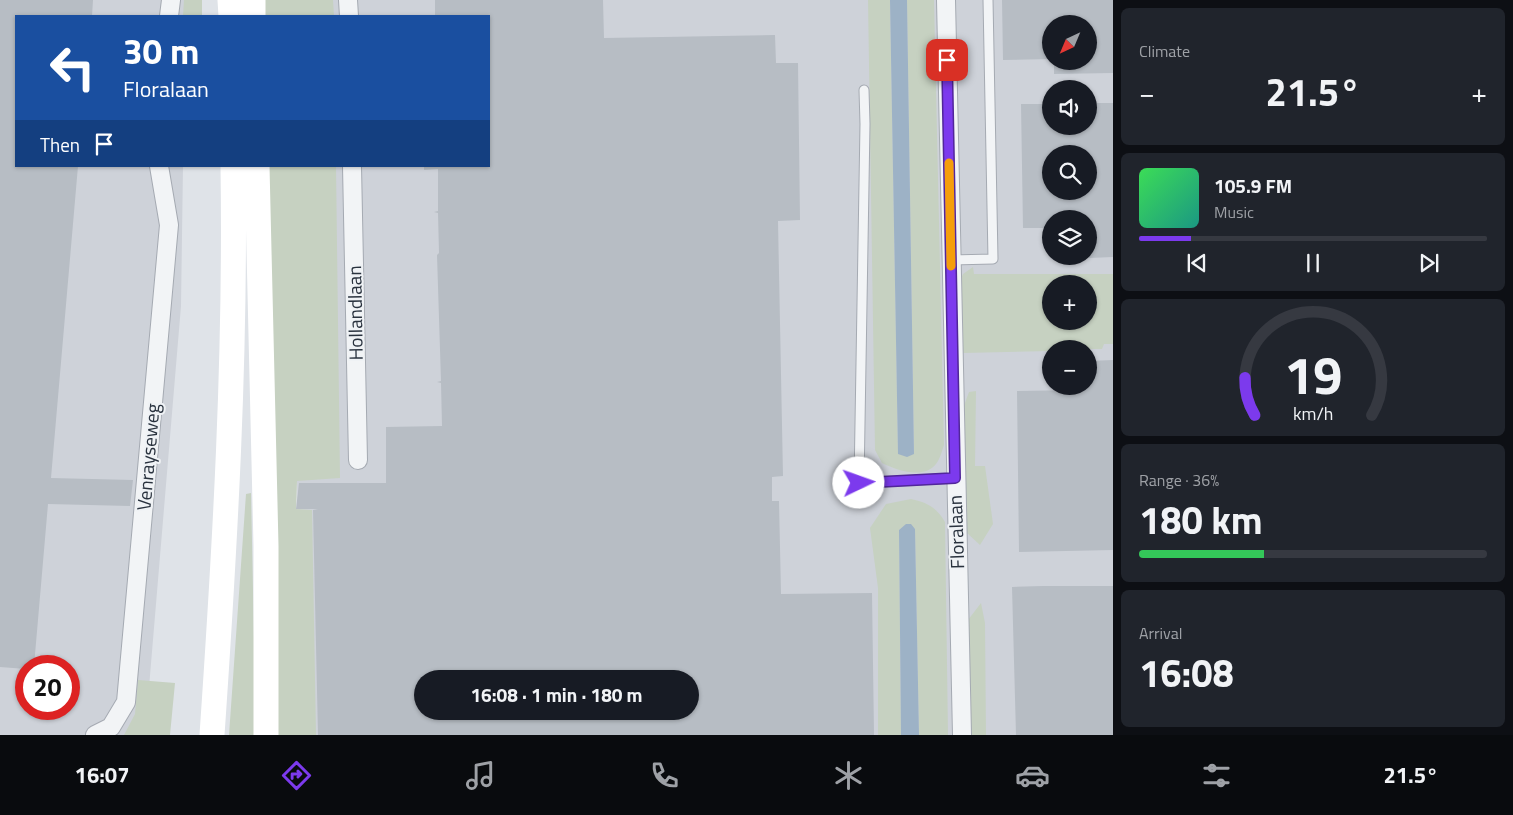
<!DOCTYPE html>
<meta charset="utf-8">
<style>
:root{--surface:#171b24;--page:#20242c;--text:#f1f3f6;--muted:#9ea1a6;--line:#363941;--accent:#7c3aed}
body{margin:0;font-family:"Titillium Web",sans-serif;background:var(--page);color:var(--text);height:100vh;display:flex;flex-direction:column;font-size:19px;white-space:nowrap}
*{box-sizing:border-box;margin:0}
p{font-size:16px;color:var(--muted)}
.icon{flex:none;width:28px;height:28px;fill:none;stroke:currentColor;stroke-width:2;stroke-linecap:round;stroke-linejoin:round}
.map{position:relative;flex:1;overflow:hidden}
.sheet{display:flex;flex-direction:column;gap:8px;padding:8px;background:#0d0f14;width:400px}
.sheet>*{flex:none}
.hud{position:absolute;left:15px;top:15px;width:475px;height:152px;border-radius:0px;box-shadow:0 1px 4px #0004;background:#1a4fa0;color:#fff;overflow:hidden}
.needle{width:32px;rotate:224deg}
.tools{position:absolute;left:1042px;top:15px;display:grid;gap:10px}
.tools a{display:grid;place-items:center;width:55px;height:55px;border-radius:50%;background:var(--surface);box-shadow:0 1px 4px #0004;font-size:25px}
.speed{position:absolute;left:15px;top:655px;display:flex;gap:10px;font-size:25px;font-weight:700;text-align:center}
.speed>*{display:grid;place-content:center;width:65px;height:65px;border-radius:50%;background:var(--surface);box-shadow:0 1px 4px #0004;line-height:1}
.speed .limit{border:8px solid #d22;background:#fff;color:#111}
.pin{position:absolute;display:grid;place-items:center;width:42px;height:42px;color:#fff;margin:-21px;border-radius:10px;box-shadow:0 2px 8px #0006}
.me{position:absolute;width:55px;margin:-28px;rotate:87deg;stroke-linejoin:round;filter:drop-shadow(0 0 4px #0008)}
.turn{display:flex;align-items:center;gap:18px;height:105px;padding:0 25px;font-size:22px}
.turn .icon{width:65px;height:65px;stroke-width:2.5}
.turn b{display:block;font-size:35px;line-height:42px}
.then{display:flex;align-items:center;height:48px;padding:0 25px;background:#0003;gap:10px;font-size:19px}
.big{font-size:38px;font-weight:700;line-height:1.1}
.sheet .widget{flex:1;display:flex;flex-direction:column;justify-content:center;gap:8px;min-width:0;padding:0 18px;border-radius:8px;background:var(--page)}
.sheet .dial{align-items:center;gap:0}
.dial svg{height:130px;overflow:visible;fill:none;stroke:var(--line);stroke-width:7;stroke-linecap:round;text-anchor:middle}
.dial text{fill:var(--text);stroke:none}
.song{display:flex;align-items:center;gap:15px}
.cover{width:60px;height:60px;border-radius:8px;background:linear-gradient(135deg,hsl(130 70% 55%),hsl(170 70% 35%))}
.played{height:5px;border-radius:2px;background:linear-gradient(90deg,var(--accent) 15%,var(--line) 15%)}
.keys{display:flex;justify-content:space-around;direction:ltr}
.heat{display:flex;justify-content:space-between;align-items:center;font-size:28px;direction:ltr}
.charge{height:8px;border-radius:4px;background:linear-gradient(90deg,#34c759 36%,var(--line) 0)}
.trip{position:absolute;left:414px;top:670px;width:285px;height:50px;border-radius:25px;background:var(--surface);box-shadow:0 1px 4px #0004;font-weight:700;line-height:50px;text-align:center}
.tab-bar{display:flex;height:80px;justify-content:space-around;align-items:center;background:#090b0e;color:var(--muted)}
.tab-bar .icon{width:35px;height:35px}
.tab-bar .current{color:var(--accent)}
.tab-bar b{font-size:22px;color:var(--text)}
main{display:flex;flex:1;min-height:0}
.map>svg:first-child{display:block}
.built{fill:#ced2d9;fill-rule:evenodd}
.green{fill:#c6d1c1;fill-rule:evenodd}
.water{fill:#9db2c6}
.building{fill:#b7bdc4;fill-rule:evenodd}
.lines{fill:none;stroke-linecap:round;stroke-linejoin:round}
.service-casing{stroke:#a5aab2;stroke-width:11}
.minor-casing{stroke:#a5aab2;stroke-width:20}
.service{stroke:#f2f4f6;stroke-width:9}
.minor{stroke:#f2f4f6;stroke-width:18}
.secondary{stroke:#fff;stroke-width:25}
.route-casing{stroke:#51269a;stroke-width:12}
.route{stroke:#7c3aed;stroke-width:9}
.slow{stroke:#f59e0b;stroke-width:9}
.labels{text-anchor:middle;stroke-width:4;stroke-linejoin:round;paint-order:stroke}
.street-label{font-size:19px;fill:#29323e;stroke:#eff2f5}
</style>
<main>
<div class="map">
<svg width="1113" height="735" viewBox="0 0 1113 735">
<rect width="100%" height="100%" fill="#dfe3e8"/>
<path class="built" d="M0,0H185V16H16V166H183L181,306L145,735H0ZM26,666H69V709H26Z
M278,0H1113V735H303L293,313L286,166H489V16H279ZM1051,24H1089V61H1051ZM1051,89H1089V126H1051ZM1051,154H1089V191H1051ZM1051,219H1089V256H1051ZM1051,284H1089V321H1051ZM1051,349H1089V386H1051ZM422,679H690V711H422Z"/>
<path class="green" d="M184,0H202V16H183Z
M262,0H333L334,16H263Z
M868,0H890L898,453L914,454L907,0H934L944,445C942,451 940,459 936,464C923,480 897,470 882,463L875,450Z
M267,166H336L340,478L297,481L296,509L312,510L316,735H274Z
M973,267L974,274H1113V344H1104L1102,349H1051V351L963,353L959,283L963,274ZM1051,284H1089V321H1051Z
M976,391L975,466H985L993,524L980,545L966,532L962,411L969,392Z
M251,493L256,735H229L246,494Z
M911,499C928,503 936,507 945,522L948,735H919L915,529L907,524L899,530L901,735H878V588L870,528L886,504Z
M981,603L985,623L986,735H968V620Z
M138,680L175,683L170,735H124L135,714Z"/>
<path class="water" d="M890,0H907L914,454L907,457L898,454Z
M906,524H911L915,529L919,735H901L899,530Z"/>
<path class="building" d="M0,0H93L92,16H16V166H78L51,478L133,480L130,506L48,504L34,666H26V669L0,667Z
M435,0H603L604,38L775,35L776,63H798L800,220L778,221L783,476L772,477V501H779L781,594L872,593L874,735H318L313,510L318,509H296L299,483H386V427L442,426L441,383L437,382L441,381L437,255L439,253L438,213L434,212L438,211V169L424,170V166H489V16H435ZM422,679H690V711H422Z
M1002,0H1113V73L1054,74V61H1089V24H1051V59L1003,60Z
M1089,103H1113V257L1089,258V219H1051V228H1023L1021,104H1051V126H1089ZM1051,154H1089V191H1051Z
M1113,360V550L1019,552L1017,391L1082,390V386H1089V361Z
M1043,586H1113V735H1016L1012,587Z"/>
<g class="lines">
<defs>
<path id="service" d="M864,90L865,124L859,483L955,478
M951,260L993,259L988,0"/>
<path id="minor" d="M348,0L349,16
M946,0L962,735
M169,16L171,0
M352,166L358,460
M95,735L111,727L126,702L169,225L159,166"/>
</defs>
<use href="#service" class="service-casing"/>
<use href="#minor" class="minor-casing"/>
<use href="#service" class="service"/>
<use href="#minor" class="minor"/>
<path class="secondary" d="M230,0L231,16
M253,0V16
M257,166L266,546V735
M212,735C225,546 236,356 233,166"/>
</g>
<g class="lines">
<defs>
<path id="route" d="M859,483L955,478L947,60"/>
</defs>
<use href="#route" class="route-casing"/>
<use href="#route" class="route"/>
<path class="slow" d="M949,163L951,266"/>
</g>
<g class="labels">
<g class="street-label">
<text transform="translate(355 313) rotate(-91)" y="7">Hollandlaan</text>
<text transform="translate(148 457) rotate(-85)" y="7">Venrayseweg</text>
<text transform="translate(956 532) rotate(-92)" y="7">Floralaan</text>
</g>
</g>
</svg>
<div class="tools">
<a><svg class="needle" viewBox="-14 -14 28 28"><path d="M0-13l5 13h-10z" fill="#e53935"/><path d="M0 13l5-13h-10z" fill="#9ea1a6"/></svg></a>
<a><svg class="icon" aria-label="sound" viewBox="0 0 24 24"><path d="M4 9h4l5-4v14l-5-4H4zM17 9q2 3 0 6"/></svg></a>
<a><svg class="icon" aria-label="search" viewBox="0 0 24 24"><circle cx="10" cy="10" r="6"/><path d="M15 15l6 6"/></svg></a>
<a><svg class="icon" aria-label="layers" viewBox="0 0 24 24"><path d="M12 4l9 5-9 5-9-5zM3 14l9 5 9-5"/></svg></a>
<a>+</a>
<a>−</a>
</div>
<div class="speed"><div class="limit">20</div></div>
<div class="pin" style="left:947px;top:60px;background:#d93025"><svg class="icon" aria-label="arrive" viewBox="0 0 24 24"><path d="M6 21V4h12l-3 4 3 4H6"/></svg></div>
<svg class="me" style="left:859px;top:483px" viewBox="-20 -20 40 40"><circle r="19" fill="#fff"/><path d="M0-13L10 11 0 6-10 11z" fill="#7c3aed"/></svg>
<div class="trip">16:08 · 1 min · 180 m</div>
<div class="hud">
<div class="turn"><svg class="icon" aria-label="left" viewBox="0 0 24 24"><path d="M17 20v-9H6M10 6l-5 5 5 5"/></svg><div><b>30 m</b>Floralaan</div></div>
<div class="then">Then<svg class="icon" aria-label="arrive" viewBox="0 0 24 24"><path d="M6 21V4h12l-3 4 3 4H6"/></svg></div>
</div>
</div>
<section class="sheet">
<div class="widget"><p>Climate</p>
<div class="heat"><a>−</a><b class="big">21.5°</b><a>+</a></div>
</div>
<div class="widget">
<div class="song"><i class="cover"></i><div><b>105.9 FM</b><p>Music</p></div></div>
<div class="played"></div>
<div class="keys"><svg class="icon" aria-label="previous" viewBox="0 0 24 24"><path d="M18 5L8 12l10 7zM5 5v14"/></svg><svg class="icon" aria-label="pause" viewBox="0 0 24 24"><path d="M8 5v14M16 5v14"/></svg><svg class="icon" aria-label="next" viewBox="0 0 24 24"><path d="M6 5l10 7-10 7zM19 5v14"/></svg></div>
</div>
<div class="widget dial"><svg viewBox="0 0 100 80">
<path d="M14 69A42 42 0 1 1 86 69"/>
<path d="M14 69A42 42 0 0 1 8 46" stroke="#7c3aed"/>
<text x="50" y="56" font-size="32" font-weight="700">19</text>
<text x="50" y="72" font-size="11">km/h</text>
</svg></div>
<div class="widget"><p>Range · 36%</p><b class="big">180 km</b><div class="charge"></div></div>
<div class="widget"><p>Arrival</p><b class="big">16:08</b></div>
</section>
</main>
<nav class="tab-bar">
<b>16:07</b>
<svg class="icon current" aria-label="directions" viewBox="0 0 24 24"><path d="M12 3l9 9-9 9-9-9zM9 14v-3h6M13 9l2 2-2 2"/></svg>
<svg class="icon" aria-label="music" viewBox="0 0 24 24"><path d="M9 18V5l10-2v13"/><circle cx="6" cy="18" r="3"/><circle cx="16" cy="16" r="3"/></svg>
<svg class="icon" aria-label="phone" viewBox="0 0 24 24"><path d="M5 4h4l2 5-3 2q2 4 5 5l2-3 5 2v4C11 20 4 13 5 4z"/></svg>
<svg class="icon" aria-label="climate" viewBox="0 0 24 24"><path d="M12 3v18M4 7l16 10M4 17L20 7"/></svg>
<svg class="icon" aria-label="car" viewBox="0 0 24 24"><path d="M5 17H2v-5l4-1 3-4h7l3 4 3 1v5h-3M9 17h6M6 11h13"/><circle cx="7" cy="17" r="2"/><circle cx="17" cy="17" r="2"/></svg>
<svg class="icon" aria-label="filters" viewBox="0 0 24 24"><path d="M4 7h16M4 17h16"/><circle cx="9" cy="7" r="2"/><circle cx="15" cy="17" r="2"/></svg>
<b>21.5°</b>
</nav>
